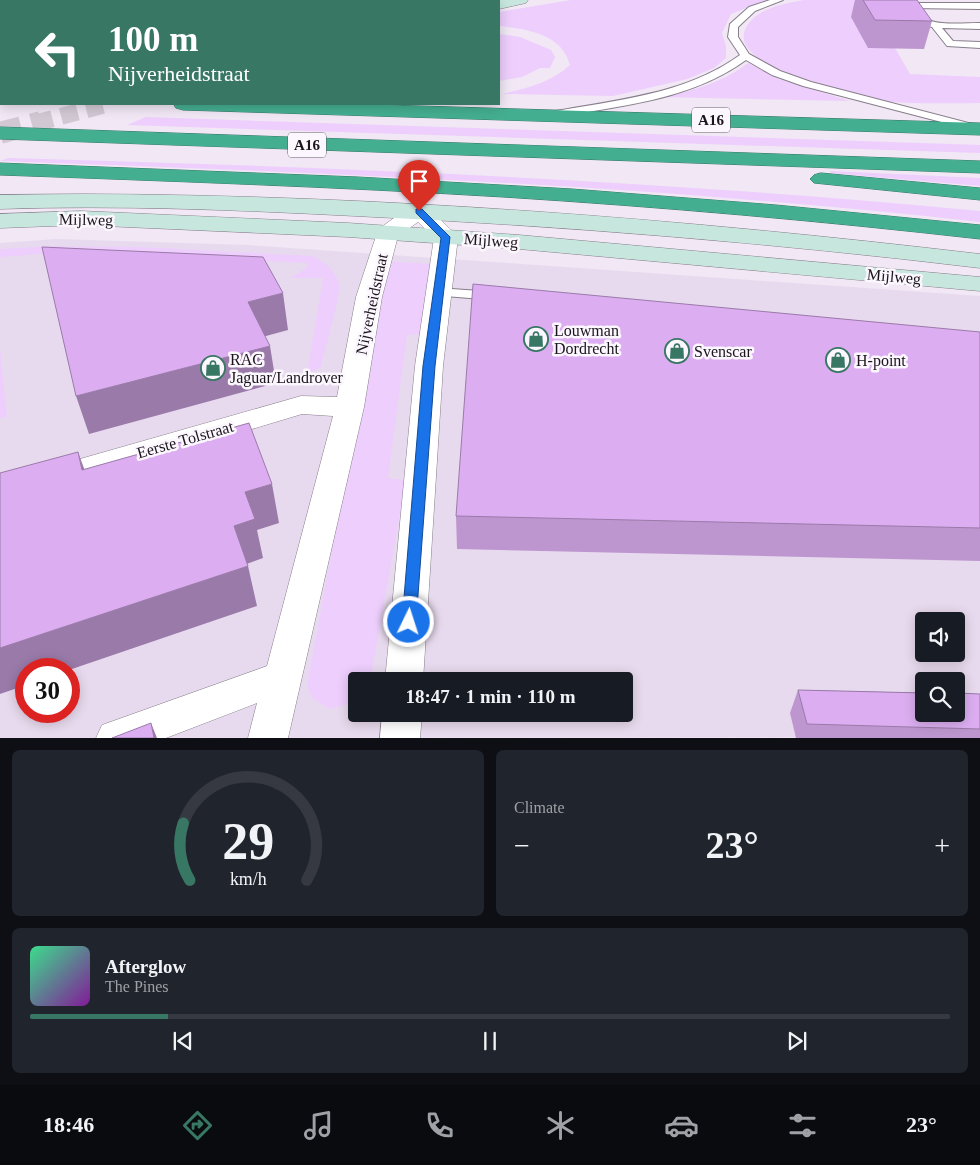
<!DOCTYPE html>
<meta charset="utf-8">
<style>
:root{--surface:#171b24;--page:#20242c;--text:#f1f3f6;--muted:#9ea1a6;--line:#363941;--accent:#387764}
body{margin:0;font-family:Georgia,serif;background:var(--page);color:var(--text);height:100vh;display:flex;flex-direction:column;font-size:19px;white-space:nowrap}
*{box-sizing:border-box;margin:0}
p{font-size:16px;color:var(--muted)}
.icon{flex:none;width:28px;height:28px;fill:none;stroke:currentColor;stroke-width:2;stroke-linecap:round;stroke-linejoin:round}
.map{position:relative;height:738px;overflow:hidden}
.drawer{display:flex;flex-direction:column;gap:12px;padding:12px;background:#0d0f14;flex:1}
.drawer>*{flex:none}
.guide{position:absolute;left:0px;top:0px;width:500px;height:105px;box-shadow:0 2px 12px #0003;background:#387764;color:#fff;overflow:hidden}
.controls{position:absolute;left:915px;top:612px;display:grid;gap:10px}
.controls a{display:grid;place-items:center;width:50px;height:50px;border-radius:5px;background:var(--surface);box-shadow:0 2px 12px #0003;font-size:25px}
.speed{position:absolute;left:15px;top:658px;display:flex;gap:10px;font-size:25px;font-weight:700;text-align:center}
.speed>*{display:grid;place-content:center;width:65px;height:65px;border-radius:50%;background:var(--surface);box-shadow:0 2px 12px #0003;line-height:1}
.speed .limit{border:8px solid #d22;background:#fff;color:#111}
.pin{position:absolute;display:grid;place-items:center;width:42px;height:42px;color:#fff;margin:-51px -21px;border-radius:50% 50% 50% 0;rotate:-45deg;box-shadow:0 0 5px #0007}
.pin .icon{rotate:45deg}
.me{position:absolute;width:55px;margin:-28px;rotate:4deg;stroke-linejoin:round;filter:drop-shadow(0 0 4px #0008)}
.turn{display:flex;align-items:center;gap:18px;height:105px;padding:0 25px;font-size:22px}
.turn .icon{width:65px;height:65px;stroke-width:2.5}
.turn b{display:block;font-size:35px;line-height:42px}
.big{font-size:38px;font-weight:700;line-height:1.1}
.drawer .tile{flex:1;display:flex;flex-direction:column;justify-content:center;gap:8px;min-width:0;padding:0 18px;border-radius:8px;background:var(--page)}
.drawer .dial{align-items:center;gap:0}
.dial svg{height:130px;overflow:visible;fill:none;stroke:var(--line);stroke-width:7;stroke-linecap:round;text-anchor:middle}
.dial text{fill:var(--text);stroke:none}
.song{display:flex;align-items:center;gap:15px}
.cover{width:60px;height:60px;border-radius:8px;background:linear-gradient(135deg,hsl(150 70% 55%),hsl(290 70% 35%))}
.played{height:5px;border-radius:2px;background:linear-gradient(90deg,var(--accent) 15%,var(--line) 15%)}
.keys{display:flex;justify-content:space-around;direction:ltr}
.heat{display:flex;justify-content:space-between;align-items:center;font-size:28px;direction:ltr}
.drawer .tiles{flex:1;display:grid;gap:12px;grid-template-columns:1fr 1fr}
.tile:last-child{grid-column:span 2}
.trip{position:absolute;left:348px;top:672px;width:285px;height:50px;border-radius:5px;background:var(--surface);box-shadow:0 2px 12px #0003;font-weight:700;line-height:50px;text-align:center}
.dock{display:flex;height:80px;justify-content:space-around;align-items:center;background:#090b0e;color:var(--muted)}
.dock .icon{width:35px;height:35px}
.dock .selected{color:var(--accent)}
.dock b{font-size:22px;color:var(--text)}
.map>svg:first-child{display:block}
.built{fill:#e8daee;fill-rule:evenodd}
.green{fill:#edcefc}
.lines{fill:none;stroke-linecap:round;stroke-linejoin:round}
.secondary-tunnel-far1{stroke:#d1c8d4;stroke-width:17;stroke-dasharray:17 9;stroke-linecap:butt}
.secondary-tunnel{stroke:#d1c8d4;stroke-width:22;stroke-dasharray:22 11;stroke-linecap:butt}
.service-casing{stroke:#867e8a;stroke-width:2}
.minor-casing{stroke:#867e8a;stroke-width:1}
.secondary-casing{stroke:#867e8a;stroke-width:1}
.motorway-casing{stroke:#357867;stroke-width:1}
.service{fill:#fff;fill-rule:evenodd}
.minor{fill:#fff;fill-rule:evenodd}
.secondary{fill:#c7e7de;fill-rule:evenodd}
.motorway{fill:#44ae90;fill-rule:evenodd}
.wall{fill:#bd96cf}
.shaded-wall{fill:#9a7aa9}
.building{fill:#dcaef1;stroke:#9a7aa9}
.route{fill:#1a73e8;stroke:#114b97}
.labels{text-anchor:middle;stroke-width:5;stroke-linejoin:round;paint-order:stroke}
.shield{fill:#fcf6fe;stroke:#5d585e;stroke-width:1}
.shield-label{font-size:15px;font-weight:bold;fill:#19151a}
.street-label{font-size:16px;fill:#19151a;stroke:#fcf6fe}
.poi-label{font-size:16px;fill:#19151a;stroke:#fcf6fe;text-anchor:start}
</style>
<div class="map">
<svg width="980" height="738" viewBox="0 0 980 738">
<rect width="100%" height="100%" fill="#f1e7f5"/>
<path class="built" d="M57,239L248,245L980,296V737L0,738V243ZM924,621H956V654H924ZM26,669H69V711H26ZM356,681H624V714H356ZM924,681H956V714H924Z"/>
<path class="green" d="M571,0H766L731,14L722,33L726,46V58L714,68L687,79L613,96L502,94C528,88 550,83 570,65C562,34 527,29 499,26V12Z
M804,0H859L895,48L910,74L980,77V103C951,103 921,104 892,102C867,100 728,69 745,30C755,8 783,4 804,0Z
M499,34L520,37L551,50L555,57L550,68H540L522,77L499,81Z
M748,63L779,79L850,101L660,97C692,91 722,83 748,63Z
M146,117L980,145V153L127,125Z
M9,158C333,167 657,180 980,211V222C654,185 327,173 0,161Z
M830,171L980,178V186L831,173Z
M48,246L140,247L312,256C325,262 334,269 339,283C342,292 324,353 321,367L307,374L323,278H290L308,267L307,263L66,252L0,257V249Z
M386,261L432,264L422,334L407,335L388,478L406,480L370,681H356V702L330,709L312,698L307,685Z
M0,347L7,417L0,418Z"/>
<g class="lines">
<path class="secondary-tunnel-far1" d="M36,123L108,104"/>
<path class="secondary-tunnel" d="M0,133L41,122"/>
<defs>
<path id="service" d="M770,0H783L755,11L738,27V37L749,54L780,71L811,82L980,126V132L803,86L772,75L746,60C690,101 617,106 551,118L545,115L551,112C615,100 685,95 740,55L728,37L730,24L749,7Z
M901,3H980V9L911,8C925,28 957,23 980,23V29L942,28L953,41L980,42V48L947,46L932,27L911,21L900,5Z
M437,288L495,292L502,296L495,300L432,295L430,292L432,289Z"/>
<path id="minor" d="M0,36H1V46H0Z
M419,204L427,206L458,237L443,366L423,681H385L415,366L434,238L418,222L398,236L382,297L364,407L288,738H248L257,703L166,738H96L102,725L267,666L333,416L302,414L49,490L38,487L33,479L38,471L301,396L337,397L356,297L377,233L380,228L411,206Z
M382,714H422L420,738H380Z"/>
<path id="secondary" d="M497,0H528L526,3L499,9V1H493Z
M83,194C382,195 683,219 980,254V268C772,243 564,226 355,216C237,210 119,205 0,209V195Z
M81,211L348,223L519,235L980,277V291L519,249L348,237L81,225L0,228V214Z"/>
<path id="motorway" d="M0,92H1V102H0Z
M174,104H354L980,123V135L183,110L176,108Z
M0,127L980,161V173L0,139Z
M0,163L358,177L572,189L776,205L980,225V239C821,221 662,207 503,197C336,187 168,181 0,175Z
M821,173L980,188V200L814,183L810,179L814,175Z"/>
</defs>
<use href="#service" class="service-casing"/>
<use href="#minor" class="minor-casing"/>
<use href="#secondary" class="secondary-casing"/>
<use href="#motorway" class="motorway-casing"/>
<use href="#service" class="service"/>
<use href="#minor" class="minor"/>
<use href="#secondary" class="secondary"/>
<use href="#motorway" class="motorway"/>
</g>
<path class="wall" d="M0,0L1,1V33H0Z
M855,0H863L932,21L924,49L868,48L851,17Z
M980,332V561L457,549L456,516Z
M798,690L980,694V738H796L790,713Z"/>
<path class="shaded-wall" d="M246,0H283L280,1H243Z
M283,293L288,330L255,339L248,302Z
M270,346L276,383L89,434L76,396Z
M78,452L92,490L82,470Z
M272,484L279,523L257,530L263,558L244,565L234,526L245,492Z
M248,566L257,606L69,670V669H26V685L0,694V648Z
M151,723L157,738H154Z"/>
<path class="building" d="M0,0H246L243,1H1V20L0,19Z
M863,0H917L932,21L875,20Z
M42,247L263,257L283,293L248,302L270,346L76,396Z
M473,284L980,332V528L456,516Z
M249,423L272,484L245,492L255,519L234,526L248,566L0,648V473L78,452L82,470Z
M798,690L924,693V714H956V693L980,694V729L807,724Z
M151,723L154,738H112Z"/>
<path class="route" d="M416,209H422L450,237L435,366L416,622L414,627L409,628L404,627L402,622L423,366L441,238L416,213Z"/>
<defs>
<symbol id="shop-ring" viewBox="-11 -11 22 22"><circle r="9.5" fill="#fcf6fe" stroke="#387764" stroke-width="1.5"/><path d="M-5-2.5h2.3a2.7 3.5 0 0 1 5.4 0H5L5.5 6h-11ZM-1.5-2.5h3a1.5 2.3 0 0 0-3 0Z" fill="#387764"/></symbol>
</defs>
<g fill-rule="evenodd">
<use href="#shop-ring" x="522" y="325" width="28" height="28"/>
<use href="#shop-ring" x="663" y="337" width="28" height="28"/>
<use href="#shop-ring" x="824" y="346" width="28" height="28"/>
<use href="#shop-ring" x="199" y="354" width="28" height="28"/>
</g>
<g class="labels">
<g class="shield">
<rect x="692" y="107.5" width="38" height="25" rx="4"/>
<rect x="288" y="132.5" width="38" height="25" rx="4"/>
</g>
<g class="shield-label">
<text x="711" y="125">A16</text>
<text x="307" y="150">A16</text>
</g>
<g class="street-label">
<text transform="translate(86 219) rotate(1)" y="6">Mijlweg</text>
<text transform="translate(491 240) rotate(4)" y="6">Mijlweg</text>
<text transform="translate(894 276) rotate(5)" y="6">Mijlweg</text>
<text transform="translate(371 304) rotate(-78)" y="6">Nijverheidstraat</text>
<text transform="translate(185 439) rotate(-16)" y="6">Eerste Tolstraat</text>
</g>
<g class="poi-label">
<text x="554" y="336">Louwman<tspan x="554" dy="18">Dordrecht</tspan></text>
<text x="694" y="357">Svenscar</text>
<text x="230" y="365">RAC<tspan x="230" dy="18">Jaguar/Landrover</tspan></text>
<text x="856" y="366">H-point</text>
</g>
</g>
</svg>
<div class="controls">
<a><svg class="icon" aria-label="sound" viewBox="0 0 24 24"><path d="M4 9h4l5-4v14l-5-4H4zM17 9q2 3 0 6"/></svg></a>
<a><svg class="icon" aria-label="search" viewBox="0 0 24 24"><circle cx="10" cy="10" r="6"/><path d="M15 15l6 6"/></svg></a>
</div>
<div class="speed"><div class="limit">30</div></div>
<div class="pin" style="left:419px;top:211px;background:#d93025"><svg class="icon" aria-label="arrive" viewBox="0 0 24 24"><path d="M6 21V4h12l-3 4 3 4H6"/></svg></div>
<svg class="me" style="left:409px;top:622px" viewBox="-20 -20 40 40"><circle r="17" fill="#1a73e8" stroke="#fff" stroke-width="3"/><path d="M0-11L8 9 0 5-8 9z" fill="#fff"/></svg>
<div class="trip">18:47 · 1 min · 110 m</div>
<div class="guide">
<div class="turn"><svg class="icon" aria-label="left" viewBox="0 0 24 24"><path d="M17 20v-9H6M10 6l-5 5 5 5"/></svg><div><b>100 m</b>Nijverheidstraat</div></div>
</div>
</div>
<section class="drawer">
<div class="tiles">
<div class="tile dial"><svg viewBox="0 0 100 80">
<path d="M14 69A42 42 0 1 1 86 69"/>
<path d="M14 69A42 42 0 0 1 10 34" stroke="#387764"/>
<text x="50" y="56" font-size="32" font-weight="700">29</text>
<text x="50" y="72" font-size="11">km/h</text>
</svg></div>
<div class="tile"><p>Climate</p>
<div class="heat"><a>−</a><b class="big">23°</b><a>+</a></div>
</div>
<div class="tile">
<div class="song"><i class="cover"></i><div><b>Afterglow</b><p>The Pines</p></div></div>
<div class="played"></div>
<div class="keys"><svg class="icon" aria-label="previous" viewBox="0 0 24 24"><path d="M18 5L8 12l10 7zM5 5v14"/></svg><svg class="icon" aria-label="pause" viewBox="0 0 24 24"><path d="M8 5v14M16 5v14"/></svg><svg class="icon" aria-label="next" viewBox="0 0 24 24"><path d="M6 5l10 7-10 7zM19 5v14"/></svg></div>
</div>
</div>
</section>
<nav class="dock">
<b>18:46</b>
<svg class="icon selected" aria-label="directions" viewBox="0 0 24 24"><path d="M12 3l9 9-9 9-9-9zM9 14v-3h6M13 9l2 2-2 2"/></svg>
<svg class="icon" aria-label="music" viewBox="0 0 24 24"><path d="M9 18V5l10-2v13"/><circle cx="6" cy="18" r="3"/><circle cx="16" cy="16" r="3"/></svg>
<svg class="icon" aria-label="phone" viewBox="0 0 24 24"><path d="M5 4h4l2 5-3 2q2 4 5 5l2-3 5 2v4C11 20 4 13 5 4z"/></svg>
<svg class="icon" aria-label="climate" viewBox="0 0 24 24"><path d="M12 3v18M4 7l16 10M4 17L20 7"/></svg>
<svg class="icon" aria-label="car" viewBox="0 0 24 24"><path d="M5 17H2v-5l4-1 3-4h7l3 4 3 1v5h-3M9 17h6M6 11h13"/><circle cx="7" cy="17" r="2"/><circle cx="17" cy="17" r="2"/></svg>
<svg class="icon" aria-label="filters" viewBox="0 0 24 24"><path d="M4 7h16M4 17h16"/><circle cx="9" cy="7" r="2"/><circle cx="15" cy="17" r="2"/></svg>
<b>23°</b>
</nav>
